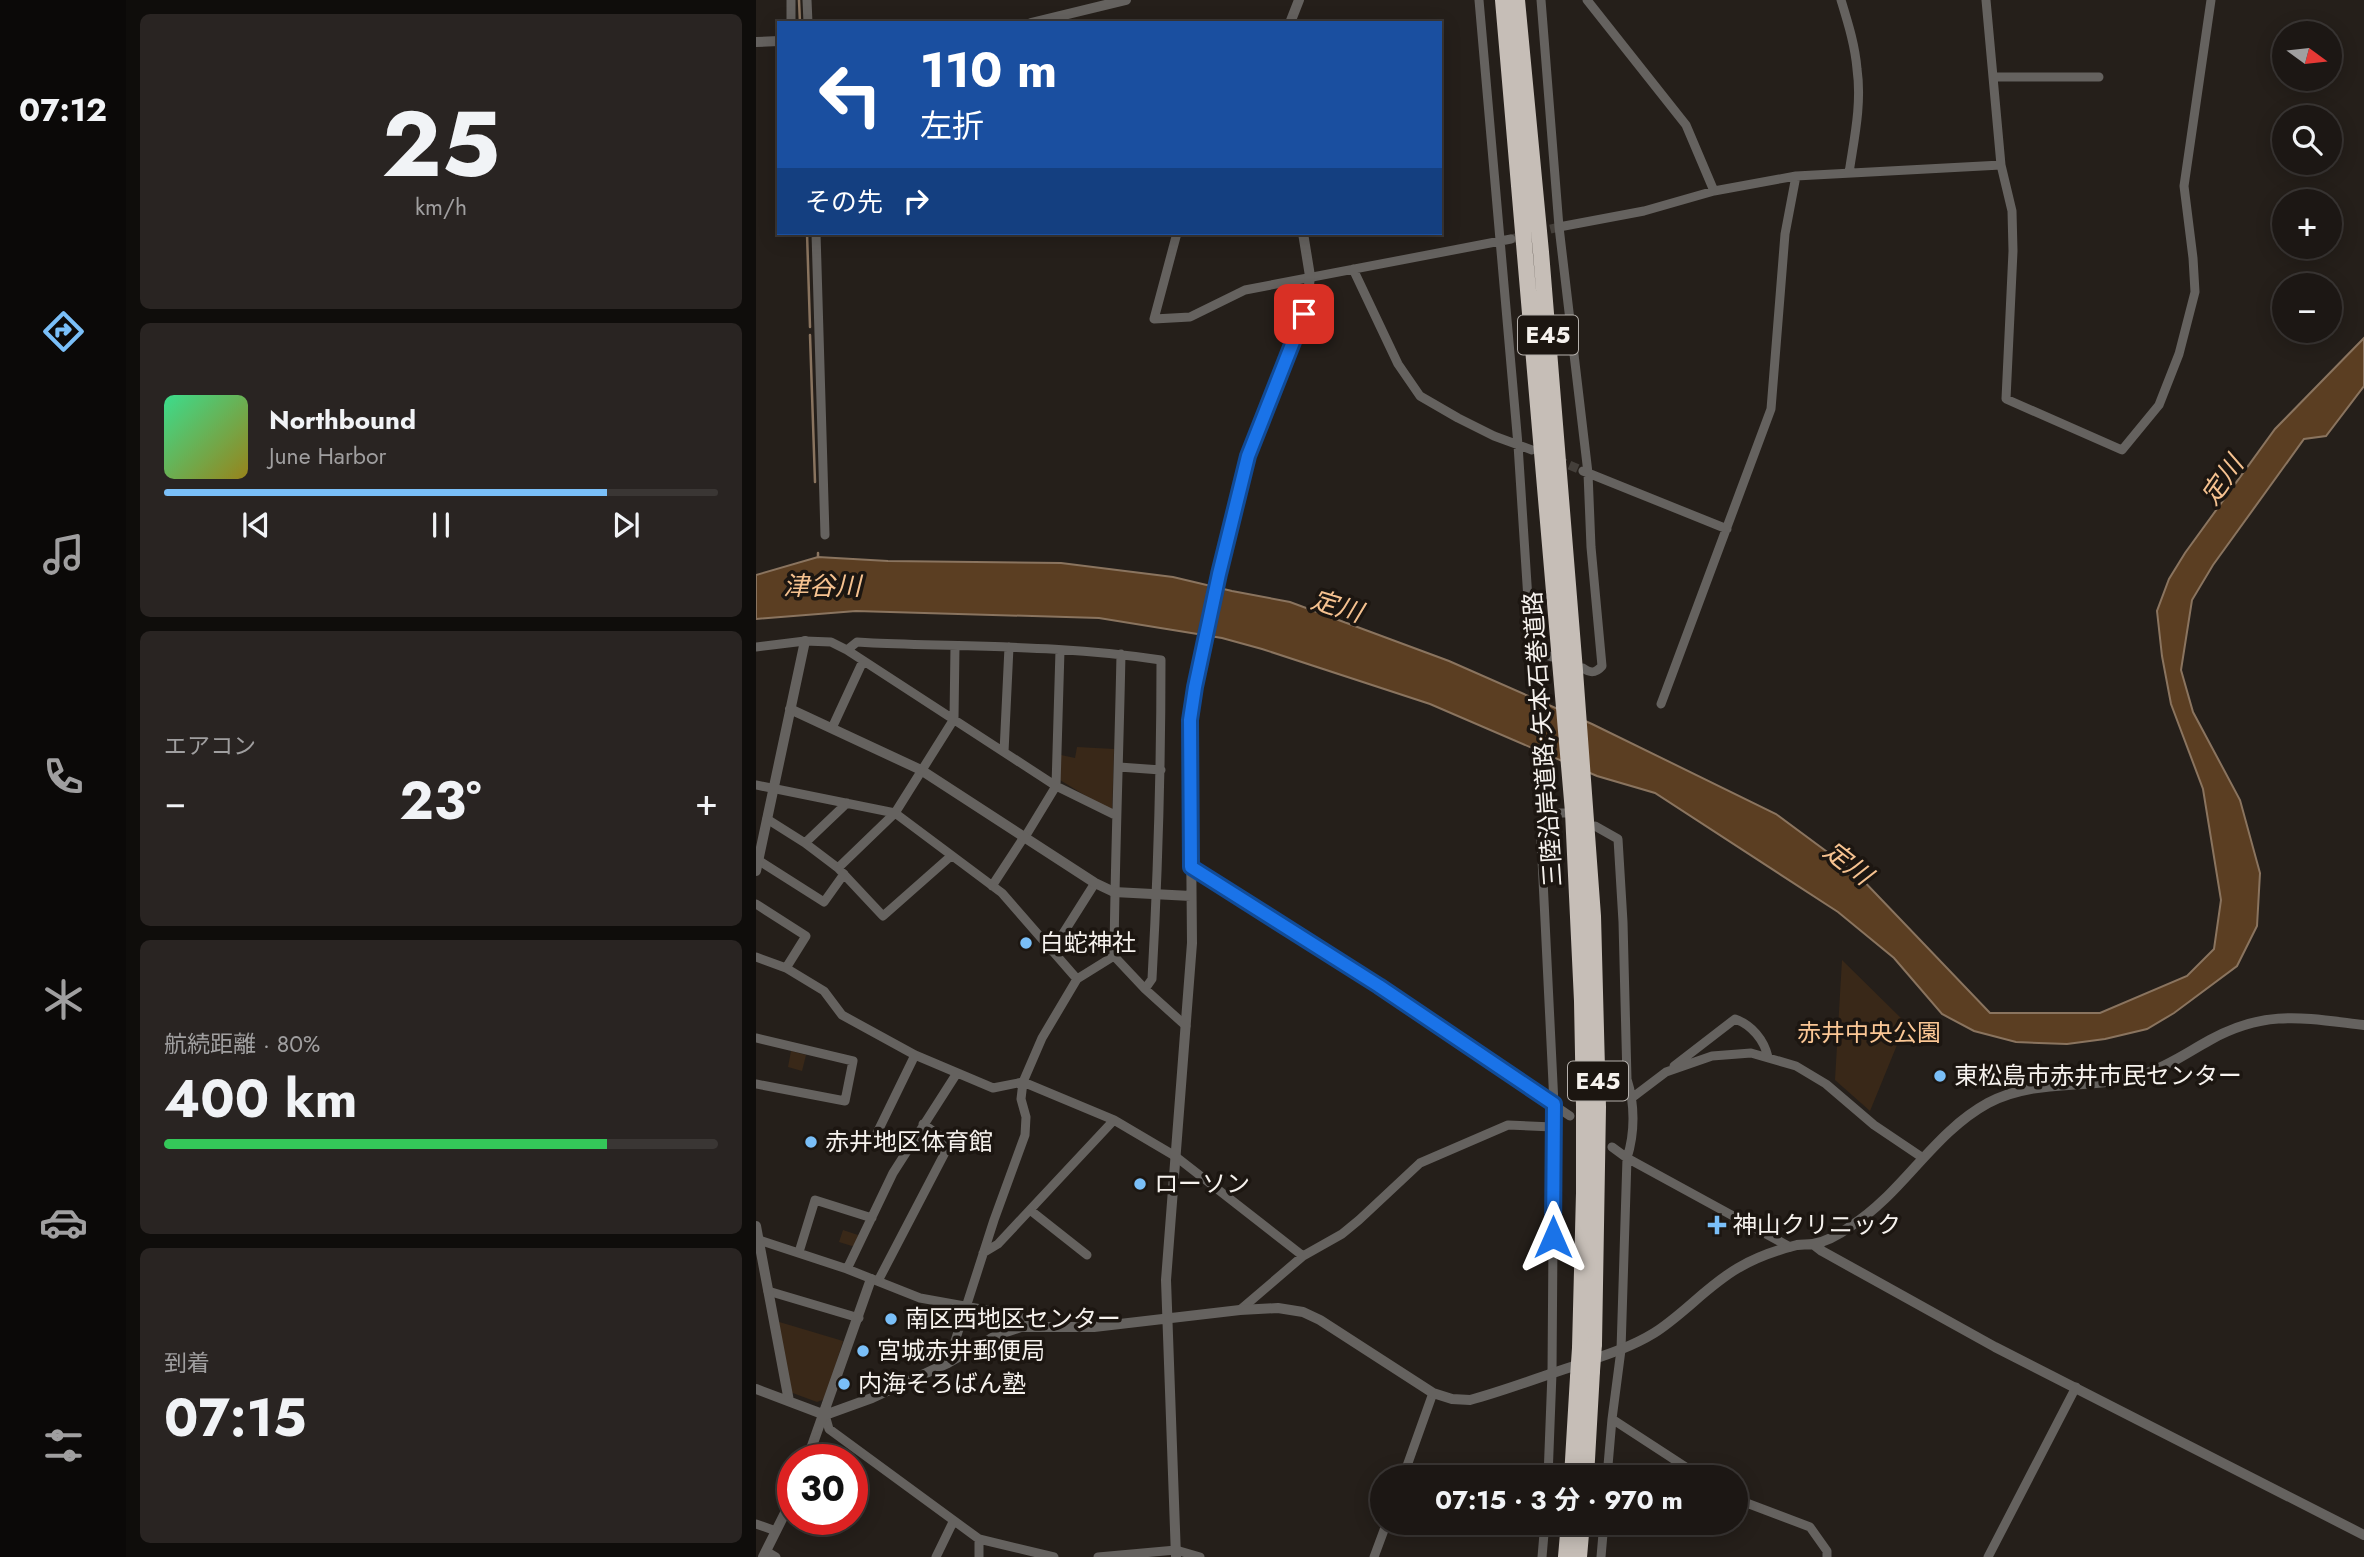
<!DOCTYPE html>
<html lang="ja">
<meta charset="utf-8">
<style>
:root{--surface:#1c1714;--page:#292422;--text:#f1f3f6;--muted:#a09fa0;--line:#3a3634;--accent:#7abff8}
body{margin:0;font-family:Jost,"Noto Sans JP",sans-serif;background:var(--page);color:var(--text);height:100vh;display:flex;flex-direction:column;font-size:26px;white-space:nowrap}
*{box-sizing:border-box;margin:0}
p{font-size:23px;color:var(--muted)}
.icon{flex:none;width:38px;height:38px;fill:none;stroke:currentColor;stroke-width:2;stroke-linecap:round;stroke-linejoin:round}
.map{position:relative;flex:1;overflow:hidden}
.panel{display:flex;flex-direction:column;gap:14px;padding:14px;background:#0f0d0b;width:630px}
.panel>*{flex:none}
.top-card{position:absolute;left:21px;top:21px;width:665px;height:214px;border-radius:0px;box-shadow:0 4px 18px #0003,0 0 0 2px var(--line);background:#1a4fa0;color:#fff;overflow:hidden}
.needle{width:46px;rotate:105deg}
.controls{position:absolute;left:1516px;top:21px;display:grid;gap:14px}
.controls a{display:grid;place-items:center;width:70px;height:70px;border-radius:50%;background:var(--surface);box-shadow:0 4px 18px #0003,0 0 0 2px var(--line);font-size:35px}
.speed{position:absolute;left:21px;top:1444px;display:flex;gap:14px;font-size:35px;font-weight:700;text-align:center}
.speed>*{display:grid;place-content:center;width:91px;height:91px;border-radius:50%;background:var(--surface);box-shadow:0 4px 18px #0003,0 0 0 2px var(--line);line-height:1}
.speed .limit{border:10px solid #d22;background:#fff;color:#111}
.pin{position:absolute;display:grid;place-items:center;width:60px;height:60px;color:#fff;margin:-30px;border-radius:14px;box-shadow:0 4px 10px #0006}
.me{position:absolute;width:77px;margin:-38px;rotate:0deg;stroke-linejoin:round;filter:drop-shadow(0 0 5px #0008)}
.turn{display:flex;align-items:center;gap:24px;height:147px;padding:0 28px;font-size:32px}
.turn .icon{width:91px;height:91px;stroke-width:2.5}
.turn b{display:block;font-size:49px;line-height:60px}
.then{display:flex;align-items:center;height:66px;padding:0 28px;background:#0003;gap:14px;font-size:26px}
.big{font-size:52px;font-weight:700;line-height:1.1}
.panel .widget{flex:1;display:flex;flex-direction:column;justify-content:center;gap:10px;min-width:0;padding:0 24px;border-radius:10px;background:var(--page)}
.panel .dial{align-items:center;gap:0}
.dial b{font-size:91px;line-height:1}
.song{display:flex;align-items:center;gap:21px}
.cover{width:84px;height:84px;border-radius:10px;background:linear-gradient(135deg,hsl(150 70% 55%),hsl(50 70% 35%))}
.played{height:7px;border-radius:4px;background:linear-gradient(90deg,var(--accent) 80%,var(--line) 80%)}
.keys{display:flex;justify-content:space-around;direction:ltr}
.heat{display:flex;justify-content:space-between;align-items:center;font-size:38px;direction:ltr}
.charge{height:10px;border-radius:5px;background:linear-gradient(90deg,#34c759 80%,var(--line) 0)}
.trip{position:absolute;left:614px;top:1465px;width:378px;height:70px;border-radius:35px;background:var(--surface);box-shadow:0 4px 18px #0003,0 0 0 2px var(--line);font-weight:700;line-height:70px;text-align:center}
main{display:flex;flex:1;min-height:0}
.tabs{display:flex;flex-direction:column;width:126px;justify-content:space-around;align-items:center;background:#0b0908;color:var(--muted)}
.tabs .icon{width:49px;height:49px}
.tabs .selected{color:var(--accent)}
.tabs b{font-size:32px;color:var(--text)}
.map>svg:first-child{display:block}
.green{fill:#392818}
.water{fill:#5b3e22;stroke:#8a745f;stroke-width:2}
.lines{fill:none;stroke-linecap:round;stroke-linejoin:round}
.stream{stroke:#8a745f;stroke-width:2.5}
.minor-tunnel{stroke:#443f3a;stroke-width:9;stroke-dasharray:9 4.5;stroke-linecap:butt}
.minor{stroke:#65625f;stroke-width:9}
.tertiary{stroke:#65625f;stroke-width:10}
.motorway{stroke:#c6beb7;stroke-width:16}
.motorway-bridge{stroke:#c6beb7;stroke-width:16}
.route-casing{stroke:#114b97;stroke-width:18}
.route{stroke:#1a73e8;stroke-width:12}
.poi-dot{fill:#7abff8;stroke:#1c1611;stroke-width:2.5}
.labels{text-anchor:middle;stroke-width:7;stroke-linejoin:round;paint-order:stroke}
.shield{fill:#1c1611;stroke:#b5b0ac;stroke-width:2}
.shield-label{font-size:23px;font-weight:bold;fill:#f6f2ee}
.street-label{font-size:24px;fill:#f6f2ee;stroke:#1c1611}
.poi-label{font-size:24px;fill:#f6f2ee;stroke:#1c1611;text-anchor:start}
.park-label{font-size:24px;fill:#fbc795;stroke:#1c1611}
.water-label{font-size:26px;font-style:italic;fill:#f6c290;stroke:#1c1611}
</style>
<main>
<nav class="tabs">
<b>07:12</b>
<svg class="icon selected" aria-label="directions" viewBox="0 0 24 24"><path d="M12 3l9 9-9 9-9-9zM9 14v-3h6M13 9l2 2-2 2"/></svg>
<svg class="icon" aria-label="music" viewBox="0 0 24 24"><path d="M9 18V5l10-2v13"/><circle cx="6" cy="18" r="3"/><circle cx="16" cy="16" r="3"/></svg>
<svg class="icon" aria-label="phone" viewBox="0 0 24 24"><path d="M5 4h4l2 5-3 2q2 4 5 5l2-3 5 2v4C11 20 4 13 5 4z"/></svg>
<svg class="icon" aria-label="climate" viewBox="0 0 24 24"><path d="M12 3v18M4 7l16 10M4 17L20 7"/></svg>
<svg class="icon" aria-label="car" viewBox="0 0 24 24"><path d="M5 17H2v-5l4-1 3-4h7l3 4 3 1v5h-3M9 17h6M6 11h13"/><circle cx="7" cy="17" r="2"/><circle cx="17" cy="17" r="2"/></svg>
<svg class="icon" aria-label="filters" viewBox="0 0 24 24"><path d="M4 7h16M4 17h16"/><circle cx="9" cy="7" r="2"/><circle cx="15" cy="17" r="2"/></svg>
</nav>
<section class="panel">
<div class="widget dial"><b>25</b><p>km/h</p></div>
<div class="widget">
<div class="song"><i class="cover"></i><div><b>Northbound</b><p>June Harbor</p></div></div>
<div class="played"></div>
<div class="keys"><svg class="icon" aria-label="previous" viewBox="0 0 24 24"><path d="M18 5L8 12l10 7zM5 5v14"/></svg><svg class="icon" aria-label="pause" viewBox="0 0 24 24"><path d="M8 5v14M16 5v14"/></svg><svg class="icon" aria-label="next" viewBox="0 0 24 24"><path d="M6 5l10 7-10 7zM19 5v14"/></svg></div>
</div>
<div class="widget"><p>エアコン</p>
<div class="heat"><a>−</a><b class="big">23°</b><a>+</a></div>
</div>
<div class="widget"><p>航続距離 · 80%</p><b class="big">400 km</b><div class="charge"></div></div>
<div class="widget"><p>到着</p><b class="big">07:15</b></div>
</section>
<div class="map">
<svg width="1608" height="1557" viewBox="0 0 1608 1557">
<rect width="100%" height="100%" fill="#251f1a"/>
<path class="green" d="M321,747L358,749L356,812L304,780L305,755L319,758Z
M1086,960L1150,1023L1114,1111L1079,1080Z
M35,1051L50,1055L46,1071L32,1067Z
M87,1230L102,1235L99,1245L96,1246L83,1242Z
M20,1321L87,1341L69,1399L61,1402L34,1392Z"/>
<path class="water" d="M1608,338V386L1570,436L1548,439L1457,565L1436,600L1425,670L1437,712L1484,800L1504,873L1501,926L1481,966L1418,1013L1391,1029L1349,1039L1311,1044L1260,1042L1218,1031L1186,1014L1138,958L1082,912L899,793L841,776L674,704L506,649L466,638L343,618L100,611L0,619V575L62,557L132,561L305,563L417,577L476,591L534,602L693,661L836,724L1020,814L1101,874L1234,1013H1344L1431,976L1458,949L1465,900L1447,789L1415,704L1406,656L1401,611L1413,579L1429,553L1519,429Z"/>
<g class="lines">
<path class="stream" d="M43,0L44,23
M51,233L54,327
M54,335L59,482
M62,553V557"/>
<path class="minor-tunnel" d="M755,239L803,227
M801,460L825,470"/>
<path class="minor" d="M35,0V23
M51,0L52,23
M723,0L762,445L775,646L781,652L796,657
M785,0L803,227L832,473L835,547L846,666C840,673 835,674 827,668
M831,0L930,125L958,191
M1085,0C1092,23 1099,45 1101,69C1106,104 1098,139 1093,173
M1230,0L1245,165L1256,211L1257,251L1250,399L1366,450L1403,405L1423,354L1439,292L1437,258L1428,186L1455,0
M1237,77H1343
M803,227L888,211L958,191L1040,176L1245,165
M60,233L69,535
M421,233L398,319L434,317L489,290L755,239
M597,269L642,364L664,396L702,418L738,436L776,450
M827,471L971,529
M0,647L49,641L75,642L91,650L101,642L117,643C213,647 310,645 405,660C405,766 402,872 396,979L389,989
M91,650L300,786L359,815
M365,654C363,755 359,855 358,956L389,989L430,1026
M905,704L1015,409L1029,234L1040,176
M76,728L107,661
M248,752L253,647
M363,767L405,770
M0,785L139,813L246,893L321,979
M11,819L49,843L82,868L127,916L195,856
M839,826L862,839L867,922L871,1079C879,1104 879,1133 871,1158L865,1350L856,1419L851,1477
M269,837L300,786L304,650
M49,843L91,803
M2,860L68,902L88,874
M435,867L623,986L814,1116
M82,868L139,813L198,719L199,646
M236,886L268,837
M0,904L50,936L30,968
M296,951L339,883
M0,957L30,968L68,991L86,1015L159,1055L237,1088L267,1082L358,1120L419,1156L547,1256
M0,1038L97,1061L89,1101L0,1084
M918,1066L979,1019C996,1025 1008,1040 1012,1057
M877,1097L910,1072L956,1056L995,1053L1040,1066L1070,1084L1118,1125L1167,1158
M121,1133L159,1055
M856,1147L871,1158L1034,1247
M274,1210L331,1255
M3,1240L91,1269L164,1298L265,1316L273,1326
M43,1252L59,1200L116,1218
M227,1253L242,1244L358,1120
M91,1269L137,1173L201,1073
M122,1281L194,1143L167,1124
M12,1291L103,1318
M484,1310L547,1256L586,1234L603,1220L664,1163L752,1125L797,1127
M192,1363L238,1220L269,1135L270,1117L265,1099L267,1082L286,1038L321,979L358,956
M69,1415L73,1429L223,1539L298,1557
M856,1419L945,1477
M647,1477L677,1393
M792,1477L796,1373L798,1104L785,839L787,820L792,813H811
M980,1499L1054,1527L1071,1551V1557
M0,1524L20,1531
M223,1539V1557
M10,1551L20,1557
M180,1557L197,1522
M342,1557L420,1550L444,1557
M618,1557L631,1522
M786,1557L789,1522
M845,1557L848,1522
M1232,1557L1320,1387"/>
<path class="tertiary" d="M275,23L370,0
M534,23L543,0
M0,42L23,41
M34,709L165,770L339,883L358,892L435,896
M0,871L49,641
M0,1226L33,1401
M1057,1244L1066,1251L1239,1347L1608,1535
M0,1389L69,1415L116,1398L192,1363L241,1335L265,1327H338L484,1310L522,1308L547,1312L564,1320L677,1393L696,1399L714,1400C748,1391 781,1378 815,1367C843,1357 872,1349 898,1333C928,1314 951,1286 982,1268C999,1258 1021,1250 1041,1245C1046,1244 1051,1245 1057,1244C1069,1242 1084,1234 1095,1226C1147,1193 1177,1133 1232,1103C1280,1077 1338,1091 1388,1074C1411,1067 1432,1052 1454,1040C1510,1009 1548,1018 1608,1025
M51,1460L115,1279
M7,1557L37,1497
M420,1557L410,1280L436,943L434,720L439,687L463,574L492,456L551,303L554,276L547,233"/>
<path class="motorway" d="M747,0L817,812L826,1001L828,1107V1193L824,1348
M761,0L785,252L819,671L837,916L842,1107L838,1344
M816,1477L822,1377
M830,1477L836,1371
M810,1557L813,1522
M823,1557L826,1522"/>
<path class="motorway-bridge" d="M836,1371L838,1344
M822,1377L824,1348"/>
</g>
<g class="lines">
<defs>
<path id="route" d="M548,314L492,456L463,574L439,687L434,720L435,867L623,986L798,1104L797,1237"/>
</defs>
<use href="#route" class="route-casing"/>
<use href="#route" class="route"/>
</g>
<g class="poi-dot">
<circle cx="270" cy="943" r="7"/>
<circle cx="1184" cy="1076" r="7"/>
<circle cx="55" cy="1142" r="7"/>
<circle cx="384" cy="1184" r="7"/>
<path d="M957.5 1214.5h7v7h7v7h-7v7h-7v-7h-7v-7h7z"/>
<circle cx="135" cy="1319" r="7"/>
<circle cx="107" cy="1351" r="7"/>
<circle cx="88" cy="1384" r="7"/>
</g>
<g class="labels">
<g class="shield">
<rect x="762" y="315.5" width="60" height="39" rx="5"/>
<rect x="812" y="1061.5" width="60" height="39" rx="5"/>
</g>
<g class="shield-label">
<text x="792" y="343">E45</text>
<text x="842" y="1089">E45</text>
</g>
<g class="street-label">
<text transform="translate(787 739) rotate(-94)" y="8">三陸沿岸道路;矢本石巻道路</text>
</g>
<g class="poi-label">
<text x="284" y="951">白蛇神社</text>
<text x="1198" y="1084">東松島市赤井市民センター</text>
<text x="69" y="1150">赤井地区体育館</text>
<text x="398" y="1192">ローソン</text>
<text x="977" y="1233">神山クリニック</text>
<text x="149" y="1327">南区西地区センター</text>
<text x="121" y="1359">宮城赤井郵便局</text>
<text x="102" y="1392">内海そろばん塾</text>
</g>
<g class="park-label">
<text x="1113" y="1041">赤井中央公園</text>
</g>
<g class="water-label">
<text transform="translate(1466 480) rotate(-55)" y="9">定川</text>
<text x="66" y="595">津谷川</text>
<text transform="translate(581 606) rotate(17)" y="9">定川</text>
<text transform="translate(1092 863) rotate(38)" y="9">定川</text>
</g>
</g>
</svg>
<div class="controls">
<a><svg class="needle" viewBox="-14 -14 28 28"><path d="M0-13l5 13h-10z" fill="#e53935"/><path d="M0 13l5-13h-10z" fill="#a09fa0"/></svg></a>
<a><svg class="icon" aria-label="search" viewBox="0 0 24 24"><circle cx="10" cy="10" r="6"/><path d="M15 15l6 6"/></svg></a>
<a>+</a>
<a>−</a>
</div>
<div class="speed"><div class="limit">30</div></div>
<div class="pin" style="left:548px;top:314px;background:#d93025"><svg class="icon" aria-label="arrive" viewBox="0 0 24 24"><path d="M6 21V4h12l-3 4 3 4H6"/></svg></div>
<svg class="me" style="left:797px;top:1237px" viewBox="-20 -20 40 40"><path d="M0-17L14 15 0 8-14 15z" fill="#1a73e8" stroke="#fff" stroke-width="4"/></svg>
<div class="trip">07:15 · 3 分 · 970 m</div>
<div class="top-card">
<div class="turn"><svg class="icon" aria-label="left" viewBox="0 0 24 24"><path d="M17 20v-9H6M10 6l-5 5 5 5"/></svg><div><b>110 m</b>左折</div></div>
<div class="then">その先<svg class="icon" aria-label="right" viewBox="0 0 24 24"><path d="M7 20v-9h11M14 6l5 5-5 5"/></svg></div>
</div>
</div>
</main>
